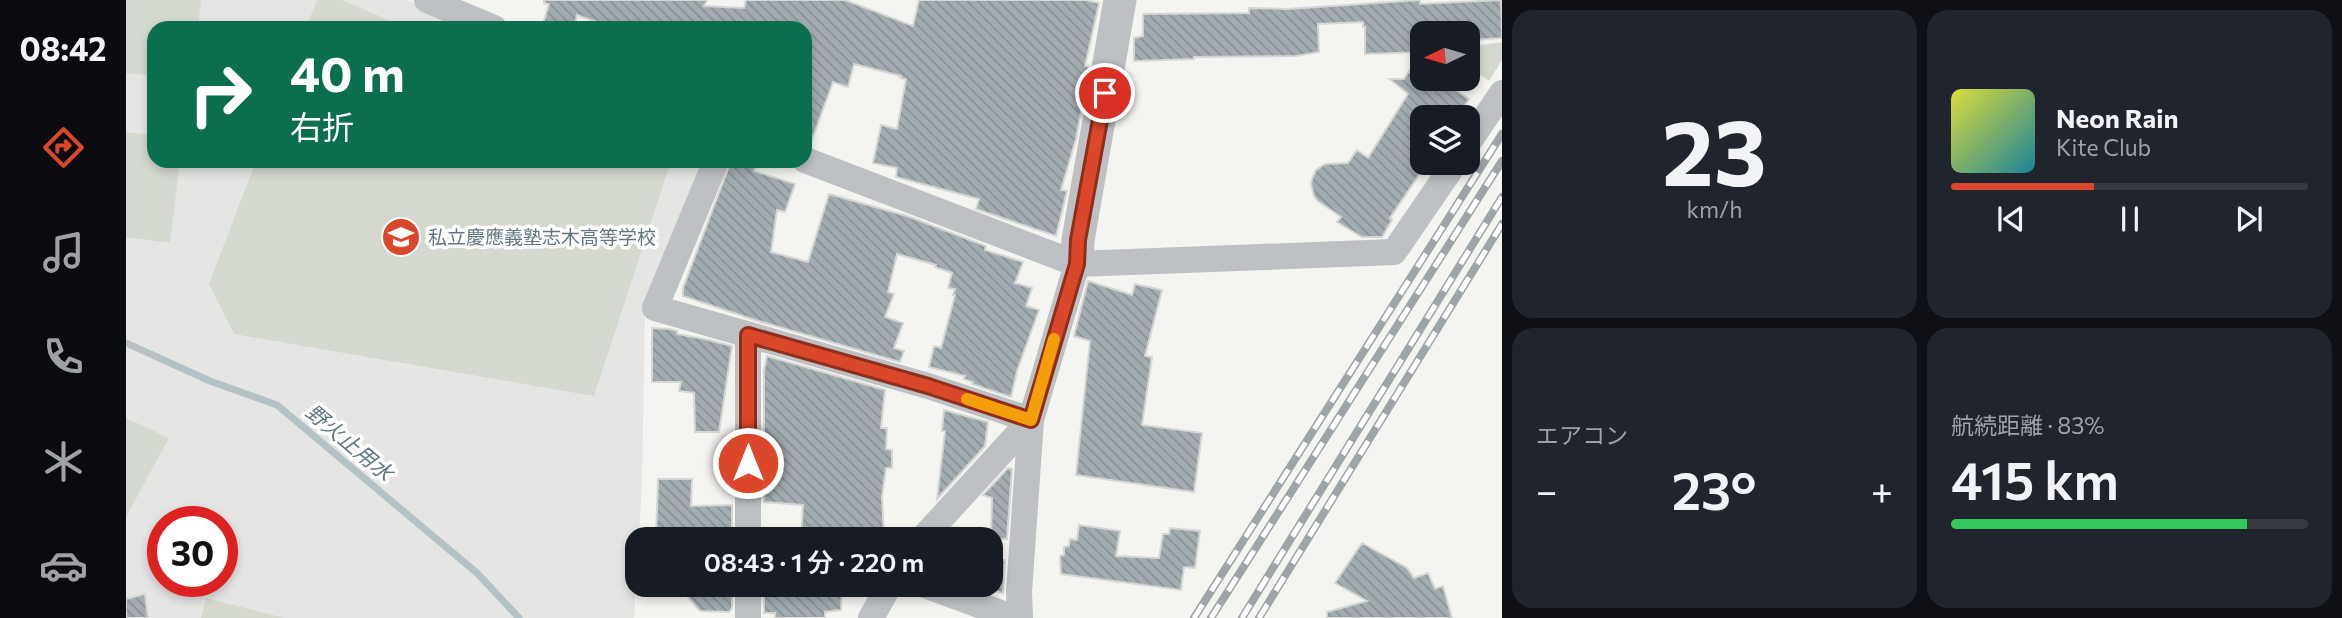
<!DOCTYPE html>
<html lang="ja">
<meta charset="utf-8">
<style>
:root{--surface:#171b24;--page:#20242c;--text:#f1f3f6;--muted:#9ea1a6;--line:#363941;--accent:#db472a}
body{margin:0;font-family:Commissioner,"Noto Sans JP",sans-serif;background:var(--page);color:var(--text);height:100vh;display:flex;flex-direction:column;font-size:26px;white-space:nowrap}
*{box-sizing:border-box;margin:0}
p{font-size:23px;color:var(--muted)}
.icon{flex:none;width:38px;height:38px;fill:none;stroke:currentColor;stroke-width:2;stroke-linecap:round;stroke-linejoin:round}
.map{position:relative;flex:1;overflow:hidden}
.drawer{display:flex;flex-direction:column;gap:10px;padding:10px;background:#0d0f14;width:840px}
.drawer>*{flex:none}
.guide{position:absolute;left:21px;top:21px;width:665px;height:147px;border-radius:21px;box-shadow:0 4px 10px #0003;background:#0b6e4f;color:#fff;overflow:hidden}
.needle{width:46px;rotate:265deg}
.tools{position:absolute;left:1284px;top:21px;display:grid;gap:14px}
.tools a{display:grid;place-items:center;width:70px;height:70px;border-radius:14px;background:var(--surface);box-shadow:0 4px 10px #0003;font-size:35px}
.speed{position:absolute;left:21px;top:506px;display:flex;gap:14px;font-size:35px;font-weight:700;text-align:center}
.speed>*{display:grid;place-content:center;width:91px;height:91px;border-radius:50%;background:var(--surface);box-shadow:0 4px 10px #0003;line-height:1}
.speed .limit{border:10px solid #d22;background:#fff;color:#111}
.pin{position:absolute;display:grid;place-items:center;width:60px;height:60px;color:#fff;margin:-30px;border:4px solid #fff;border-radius:50%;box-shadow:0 2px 7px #0007}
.me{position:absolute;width:77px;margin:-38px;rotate:0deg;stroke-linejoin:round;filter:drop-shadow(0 0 5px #0008)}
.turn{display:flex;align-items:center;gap:24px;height:147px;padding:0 28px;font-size:32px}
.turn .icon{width:91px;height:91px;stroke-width:2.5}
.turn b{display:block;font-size:49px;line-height:60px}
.big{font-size:52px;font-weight:600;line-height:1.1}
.drawer .widget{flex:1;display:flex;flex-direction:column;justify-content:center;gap:10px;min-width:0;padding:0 24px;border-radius:21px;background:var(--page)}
.drawer .dial{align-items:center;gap:0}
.dial b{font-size:91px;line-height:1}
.song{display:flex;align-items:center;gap:21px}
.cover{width:84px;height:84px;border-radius:10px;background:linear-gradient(135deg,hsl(60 70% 55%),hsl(190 70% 35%))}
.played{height:7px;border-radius:4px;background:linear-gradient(90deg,var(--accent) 40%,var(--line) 40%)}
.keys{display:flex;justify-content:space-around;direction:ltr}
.heat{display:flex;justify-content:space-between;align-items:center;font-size:38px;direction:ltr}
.charge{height:10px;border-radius:5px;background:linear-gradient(90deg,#34c759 83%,var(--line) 0)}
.drawer .tiles{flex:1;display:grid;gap:10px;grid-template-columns:repeat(2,1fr)}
.trip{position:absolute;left:499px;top:527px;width:378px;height:70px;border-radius:21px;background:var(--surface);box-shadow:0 4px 10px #0003;font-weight:600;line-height:70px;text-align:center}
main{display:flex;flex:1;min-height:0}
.menu{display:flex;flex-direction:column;width:126px;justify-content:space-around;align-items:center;background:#090b0e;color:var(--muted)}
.menu .icon{width:49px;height:49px}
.menu .on{color:var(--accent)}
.menu b{font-size:32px;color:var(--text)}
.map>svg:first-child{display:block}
.built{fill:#e5e5e4;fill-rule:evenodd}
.green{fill:#d4d9d0}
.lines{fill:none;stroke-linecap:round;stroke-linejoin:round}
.stream{stroke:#b4c1c5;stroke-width:7}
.building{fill:url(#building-back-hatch);stroke:#d5d5d3;stroke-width:2}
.minor{stroke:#bdc1c4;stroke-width:26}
.tertiary{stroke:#bdc1c4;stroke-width:33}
.rail-casing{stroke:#9ea5a9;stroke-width:8}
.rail{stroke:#fff;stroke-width:5;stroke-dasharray:16;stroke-linecap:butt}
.route-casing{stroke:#8e2e1b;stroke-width:18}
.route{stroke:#db472a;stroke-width:12}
.slow{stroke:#f59e0b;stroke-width:12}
.labels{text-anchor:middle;stroke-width:7;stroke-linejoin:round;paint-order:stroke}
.poi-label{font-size:19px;fill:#647680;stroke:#fff;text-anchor:start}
.water-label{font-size:21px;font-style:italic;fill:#60777e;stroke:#fff}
</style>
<main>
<nav class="menu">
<b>08:42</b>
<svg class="icon on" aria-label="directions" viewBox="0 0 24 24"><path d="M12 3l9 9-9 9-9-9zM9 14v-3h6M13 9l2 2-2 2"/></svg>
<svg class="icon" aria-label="music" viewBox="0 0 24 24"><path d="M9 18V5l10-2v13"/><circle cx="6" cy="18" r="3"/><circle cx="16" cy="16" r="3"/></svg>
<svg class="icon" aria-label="phone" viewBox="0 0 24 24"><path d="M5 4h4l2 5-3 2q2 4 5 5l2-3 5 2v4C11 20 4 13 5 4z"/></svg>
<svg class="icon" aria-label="climate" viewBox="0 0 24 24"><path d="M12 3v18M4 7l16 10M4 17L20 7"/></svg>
<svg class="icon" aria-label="car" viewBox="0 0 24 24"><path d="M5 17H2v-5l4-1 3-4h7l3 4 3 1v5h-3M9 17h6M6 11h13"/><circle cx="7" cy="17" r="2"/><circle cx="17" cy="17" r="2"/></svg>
</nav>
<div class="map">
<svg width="1376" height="618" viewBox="0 0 1376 618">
<defs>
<pattern id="building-back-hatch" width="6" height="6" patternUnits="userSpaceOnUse" patternTransform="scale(1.75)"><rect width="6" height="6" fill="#a3adb1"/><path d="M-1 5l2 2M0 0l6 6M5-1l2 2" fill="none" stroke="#889195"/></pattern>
</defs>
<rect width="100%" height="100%" fill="#f4f4f0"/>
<path class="built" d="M0,0H281L348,28H28V161H579L519,313L516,483L508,618H0ZM37,522H96V581H37Z"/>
<path class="green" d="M0,0H75L72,28H28V76L0,73Z
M191,0H216L281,28H180Z
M1376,42V60L1363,81L1342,66V47Z
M0,132L28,135V161H54L44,243L0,237Z
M130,161H545L468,396L108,334L83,284Z
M0,418L43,438L0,517Z
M80,598L158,618H75Z"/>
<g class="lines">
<path class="stream" d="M0,343L84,381L151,405L351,573L393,618"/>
</g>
<path class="building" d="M418,0H581L578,6L618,8L620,0H719L787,26L793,0H960L973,3L959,66L963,67L950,139L935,190L941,191L930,236L850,209L853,199L770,177L771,168L747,163L755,125L771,129L780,79L774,78L775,76L728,64L722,87L707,82L684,145H679V28H489L451,15L448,28H416L423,4L418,3Z
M1294,0V4L1375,0L1376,38L1348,40L1347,33H1297V79H1313L1343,99L1331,117H1297V169L1264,218L1266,220L1256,237H1236L1211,222L1215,217L1192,201L1188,196L1185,184L1186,179L1190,170L1199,164L1222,163L1231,150L1242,158L1282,94L1264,79H1278L1296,52L1239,54V27H1237V22L1192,24L1193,52L1170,56L1068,57V59L1008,61V38L1017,36V14L1123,13V8L1162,9Z
M605,161H632L628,171L669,184L659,212L651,210L645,252L682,262L703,194L781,216L860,246L859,250L897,262L889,283L906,288L900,306L913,310L891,371L885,397L846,384L847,382L838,379L839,376L803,367L808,346L815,348L829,295H827L829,289L822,288L826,273L809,267L810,265L771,254L762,292L768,294L759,317L777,323L768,348L778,351L774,362L629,320L557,296V288Z
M962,281L1006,295L1009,284L1036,290L1019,356L1026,357L1016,425L1076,433L1068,492L950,475L964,341L948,336Z
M526,328L544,329L551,331V334L578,339L606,346L593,432H569L568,393L553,391L555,382H526Z
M641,356L759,390L755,428H761L760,449L766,450V468H760L756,496L758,539H675L677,505L638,502V370Z
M818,410L862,422L859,446L811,499L819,431H816Z
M882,468L886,469L881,539H865L866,498L857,495Z
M532,479H566L565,506L606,505V539H530Z
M953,525L994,531L990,556L1033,558L1037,534H1043L1044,528L1074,531L1069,568L1058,567L1055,590L935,574L934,556L938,555V547L943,546L944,539L951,540Z
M1236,543L1281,568L1288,578L1302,573L1309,589L1317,586L1326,618H1201V612L1241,601L1209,583Z
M865,559L879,560L877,593L863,589Z
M584,584L606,586V608L603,612L574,611L561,596L570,586Z
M638,584H716L715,610L699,612V618H649V613H638Z
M19,594L22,618H0V599Z"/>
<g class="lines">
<path class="minor" d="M301,0L368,28
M1342,143L1376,93
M679,160L951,264L1268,252L1329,163
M590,161L529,308L802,386L905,420L796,539
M622,335V539
M622,584V618
M796,584L888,618
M745,618L764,584
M894,618L893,592L905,420L951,264"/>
<path class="tertiary" d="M951,264L952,240L994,0"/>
<defs>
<path id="rail" d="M1068,618L1376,134
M1085,618L1376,161
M1116,618L1376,197
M1133,618L1376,224"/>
</defs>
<use href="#rail" class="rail-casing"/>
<use href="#rail" class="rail"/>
</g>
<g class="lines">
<defs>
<path id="route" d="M622,463V335L802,386L905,420L951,264L952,240L979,93"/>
</defs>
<use href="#route" class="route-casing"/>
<use href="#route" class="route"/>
<path class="slow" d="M841,399L905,420L928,339"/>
</g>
<defs>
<symbol id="school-disc" viewBox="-11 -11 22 22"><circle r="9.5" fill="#db472a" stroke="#fff"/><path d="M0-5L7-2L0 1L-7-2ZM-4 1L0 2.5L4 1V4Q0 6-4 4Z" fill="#fff"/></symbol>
</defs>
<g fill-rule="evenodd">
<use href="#school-disc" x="253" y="215" width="44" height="44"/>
</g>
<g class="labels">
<g class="poi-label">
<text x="302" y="244">私立慶應義塾志木高等学校</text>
</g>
<g class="water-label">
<text transform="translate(223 443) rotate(40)" y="7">野火止用水</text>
</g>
</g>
</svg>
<div class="tools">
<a><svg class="needle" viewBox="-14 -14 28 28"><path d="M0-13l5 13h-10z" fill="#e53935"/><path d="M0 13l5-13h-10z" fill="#9ea1a6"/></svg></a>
<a><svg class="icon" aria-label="layers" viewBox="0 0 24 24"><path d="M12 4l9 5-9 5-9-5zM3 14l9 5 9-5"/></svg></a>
</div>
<div class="speed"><div class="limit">30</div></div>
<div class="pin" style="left:979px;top:93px;background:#d93025"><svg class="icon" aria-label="arrive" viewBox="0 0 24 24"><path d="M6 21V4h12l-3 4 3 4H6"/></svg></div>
<svg class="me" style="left:622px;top:463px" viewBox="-20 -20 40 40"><circle r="17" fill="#db472a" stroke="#fff" stroke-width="3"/><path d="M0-11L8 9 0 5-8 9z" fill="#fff"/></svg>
<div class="trip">08:43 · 1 分 · 220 m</div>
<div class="guide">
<div class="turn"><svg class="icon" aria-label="right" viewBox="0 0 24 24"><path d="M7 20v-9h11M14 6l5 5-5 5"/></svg><div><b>40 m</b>右折</div></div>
</div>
</div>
<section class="drawer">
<div class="tiles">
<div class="widget dial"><b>23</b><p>km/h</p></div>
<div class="widget">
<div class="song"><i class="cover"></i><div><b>Neon Rain</b><p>Kite Club</p></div></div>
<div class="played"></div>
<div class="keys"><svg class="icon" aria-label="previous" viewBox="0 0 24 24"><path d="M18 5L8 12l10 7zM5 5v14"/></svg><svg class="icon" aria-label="pause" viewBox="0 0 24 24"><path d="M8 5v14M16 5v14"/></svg><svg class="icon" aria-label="next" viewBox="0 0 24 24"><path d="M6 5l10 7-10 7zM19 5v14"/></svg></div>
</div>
<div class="widget"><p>エアコン</p>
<div class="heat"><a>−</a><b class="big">23°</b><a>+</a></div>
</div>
<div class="widget"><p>航続距離 · 83%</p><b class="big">415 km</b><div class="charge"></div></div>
</div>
</section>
</main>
